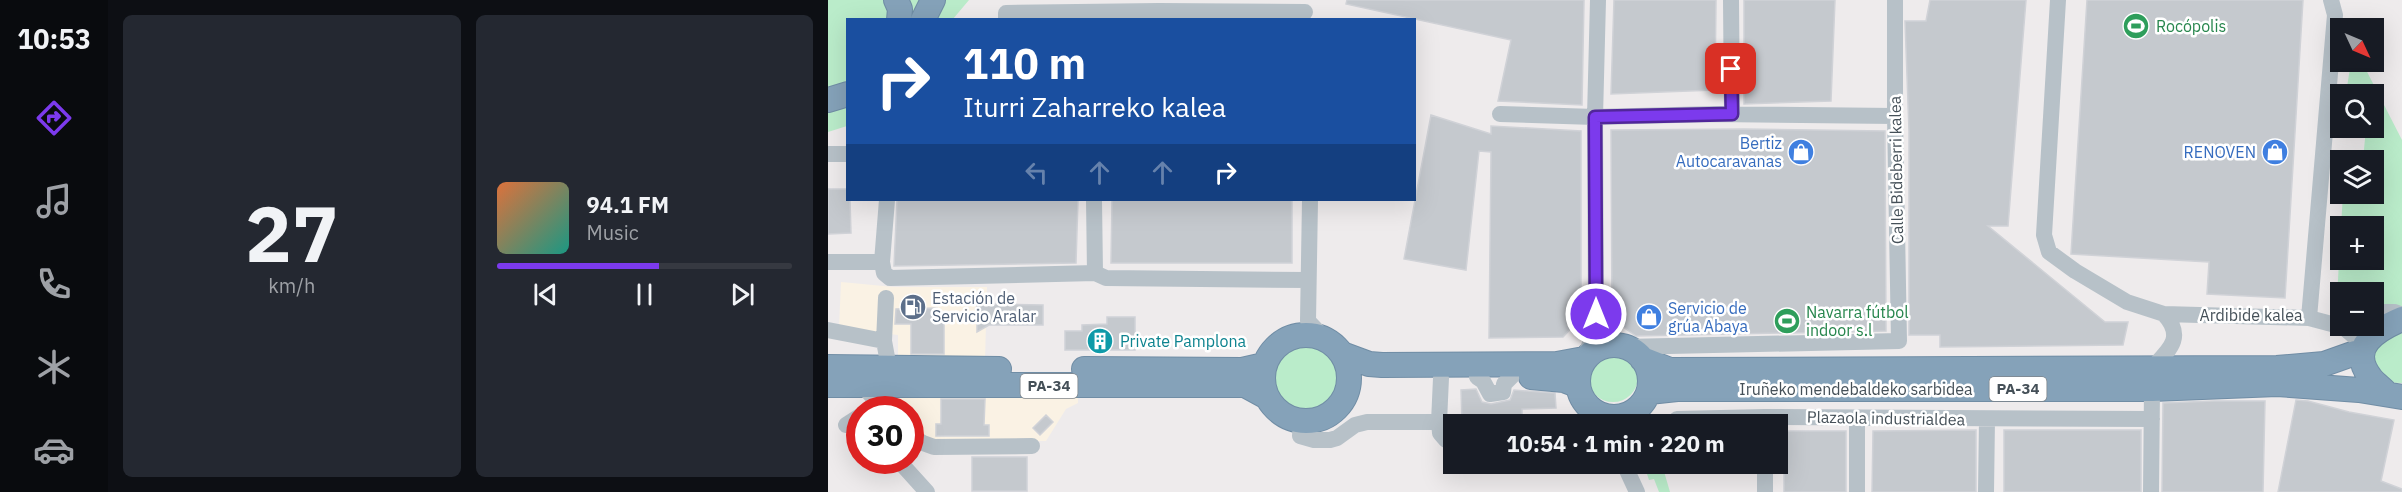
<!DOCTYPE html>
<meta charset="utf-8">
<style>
:root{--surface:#171b24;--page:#242831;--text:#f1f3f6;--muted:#9ea1a6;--line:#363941;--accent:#7c3aed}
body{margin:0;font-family:"IBM Plex Sans",sans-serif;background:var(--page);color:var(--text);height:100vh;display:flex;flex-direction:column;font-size:22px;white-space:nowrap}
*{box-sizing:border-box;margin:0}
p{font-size:20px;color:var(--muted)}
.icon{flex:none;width:33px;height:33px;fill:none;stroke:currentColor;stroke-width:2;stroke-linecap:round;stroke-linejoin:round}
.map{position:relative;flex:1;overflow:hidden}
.sheet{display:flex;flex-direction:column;gap:15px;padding:15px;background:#0d0f14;width:720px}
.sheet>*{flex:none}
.hud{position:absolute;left:18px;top:18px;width:570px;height:183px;border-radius:0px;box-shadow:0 6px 24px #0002;background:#1a4fa0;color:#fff;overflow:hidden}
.needle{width:39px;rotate:134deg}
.fabs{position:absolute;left:1502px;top:18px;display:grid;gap:12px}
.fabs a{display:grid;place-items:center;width:54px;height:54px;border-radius:0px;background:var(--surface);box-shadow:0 6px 24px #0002;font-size:30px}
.speed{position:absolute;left:18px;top:396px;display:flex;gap:12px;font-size:30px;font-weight:700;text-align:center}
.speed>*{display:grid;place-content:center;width:78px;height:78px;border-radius:50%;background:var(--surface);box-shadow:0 6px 24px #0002;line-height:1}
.speed .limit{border:9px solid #d22;background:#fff;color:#111}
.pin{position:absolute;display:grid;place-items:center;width:51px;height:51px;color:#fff;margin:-26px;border-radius:12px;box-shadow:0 3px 9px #0006}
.me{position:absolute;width:66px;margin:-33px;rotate:0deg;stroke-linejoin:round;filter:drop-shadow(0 0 4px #0008)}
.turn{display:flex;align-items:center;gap:21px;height:126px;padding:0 18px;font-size:27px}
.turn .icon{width:78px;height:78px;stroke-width:2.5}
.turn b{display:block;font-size:42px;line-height:51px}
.lanes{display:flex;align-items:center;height:57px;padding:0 18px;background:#0003;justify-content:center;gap:30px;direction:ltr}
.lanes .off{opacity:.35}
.sheet .widget{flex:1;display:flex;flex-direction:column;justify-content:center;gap:9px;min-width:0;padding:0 21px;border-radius:9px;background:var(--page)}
.sheet .dial{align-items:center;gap:0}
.dial b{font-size:78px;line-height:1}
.song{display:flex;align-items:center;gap:18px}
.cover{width:72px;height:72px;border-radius:9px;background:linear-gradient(135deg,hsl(20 70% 55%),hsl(170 70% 35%))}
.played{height:6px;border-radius:3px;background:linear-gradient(90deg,var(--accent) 55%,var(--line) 55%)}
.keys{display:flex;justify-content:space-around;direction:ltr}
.sheet .tiles{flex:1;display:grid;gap:15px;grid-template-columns:repeat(2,1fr)}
.trip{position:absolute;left:615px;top:414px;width:345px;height:60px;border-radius:0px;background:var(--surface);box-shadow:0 6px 24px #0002;font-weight:700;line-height:60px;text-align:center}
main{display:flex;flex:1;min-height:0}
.tabs{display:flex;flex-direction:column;width:108px;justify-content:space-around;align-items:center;background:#090b0e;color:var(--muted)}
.tabs .icon{width:42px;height:42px}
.tabs .selected{color:var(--accent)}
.tabs b{font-size:27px;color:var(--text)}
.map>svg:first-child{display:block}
.commercial{fill:#faf2e4}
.green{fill:#baecca}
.building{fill:#c5c9ce;stroke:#d0d2d7;stroke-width:1.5}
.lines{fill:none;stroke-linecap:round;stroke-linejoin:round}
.highway-casing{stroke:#708da5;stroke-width:26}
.minor{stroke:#b7c1c8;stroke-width:16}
.highway{stroke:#85a2b9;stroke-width:24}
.route-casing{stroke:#51269a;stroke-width:15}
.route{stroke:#7c3aed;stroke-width:10}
.labels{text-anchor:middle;stroke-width:5;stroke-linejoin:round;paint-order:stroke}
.shield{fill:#fff;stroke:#7d848a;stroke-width:1.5}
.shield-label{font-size:15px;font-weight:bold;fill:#455058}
.leisure-label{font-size:16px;fill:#27864d;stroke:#fff;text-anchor:start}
.shop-label{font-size:16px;fill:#366cbe;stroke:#fff;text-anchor:end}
.street-label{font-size:16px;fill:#455058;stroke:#fff}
.service-label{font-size:16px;fill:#4e5e75;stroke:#fff;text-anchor:start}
.culture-label{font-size:16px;fill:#0d838f;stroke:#fff;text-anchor:start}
</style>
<main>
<nav class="tabs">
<b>10:53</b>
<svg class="icon selected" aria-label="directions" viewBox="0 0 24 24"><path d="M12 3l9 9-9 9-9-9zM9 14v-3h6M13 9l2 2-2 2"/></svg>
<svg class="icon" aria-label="music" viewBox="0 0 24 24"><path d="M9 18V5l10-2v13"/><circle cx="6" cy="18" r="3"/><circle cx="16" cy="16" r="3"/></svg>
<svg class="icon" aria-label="phone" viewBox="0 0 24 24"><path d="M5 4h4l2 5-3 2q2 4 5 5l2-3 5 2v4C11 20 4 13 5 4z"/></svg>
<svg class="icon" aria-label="climate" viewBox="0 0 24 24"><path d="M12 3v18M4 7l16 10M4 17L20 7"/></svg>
<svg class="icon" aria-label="car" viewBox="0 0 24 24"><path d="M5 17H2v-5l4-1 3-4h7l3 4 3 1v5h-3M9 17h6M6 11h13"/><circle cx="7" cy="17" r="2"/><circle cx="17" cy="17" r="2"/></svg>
</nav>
<section class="sheet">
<div class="tiles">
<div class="widget dial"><b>27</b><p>km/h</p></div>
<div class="widget">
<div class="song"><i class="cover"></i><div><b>94.1 FM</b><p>Music</p></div></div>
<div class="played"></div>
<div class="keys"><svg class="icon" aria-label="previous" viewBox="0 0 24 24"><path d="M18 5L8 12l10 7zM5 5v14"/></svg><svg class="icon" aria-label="pause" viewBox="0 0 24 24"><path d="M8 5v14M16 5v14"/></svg><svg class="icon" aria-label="next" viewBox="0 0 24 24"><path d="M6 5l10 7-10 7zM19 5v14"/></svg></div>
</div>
</div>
</section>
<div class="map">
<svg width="1574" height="492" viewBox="0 0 1574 492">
<rect width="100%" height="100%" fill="#eeebec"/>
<path class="commercial" d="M13,282L66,287H159L157,361L70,362V335L11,328Z
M250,393V403L238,409L218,441H102L83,430L82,410L64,409L54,399L57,396Z"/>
<path class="green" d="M0,0H141L125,19L20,20L19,126L0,132Z
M1523,62H1534L1574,140V383L1547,382L1523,326H1545V292H1512V302L1509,297L1512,244V260H1545V226H1513L1515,194H1545V160H1535L1538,128H1545V94H1541V91L1519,87Z
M444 376a33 33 0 1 1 66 0a33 33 0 1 1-66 0Z
M760 377a25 25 0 1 1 50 0a25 25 0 1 1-50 0Z
M835,468L842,492H831L826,479L821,480L818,471Z"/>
<path class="building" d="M519,0H756L754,105L670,101L683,40L518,4Z
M786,0H888L887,90L783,94Z
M916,0H1007L1003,101L916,104Z
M1102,0H1198L1180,226H1160L1277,322H1300L1295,345L1112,347V335H1081V131L1077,21H1098Z
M1259,0H1475L1457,298L1379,294L1381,262L1243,254Z
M603,115L663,134V126L753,131V318L735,337L661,338L663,152L651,151L638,270L576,259Z
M916,129L1057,131L1058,331L808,336L784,319L783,130Z
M0,189H20V200H22L23,233L0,234Z
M69,200H250L248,263L66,266Z
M284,200H464V263H283Z
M149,304L215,305V325H161L149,332Z
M109,308L110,316H116V354H83V324H67L68,309Z
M279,317H307V350H237V331H254V325L279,324Z
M648,389L654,402L663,404L682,400L686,390L727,393L728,408L694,409V417L679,416V420L634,422L633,390Z
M113,399H157L156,425H161V436H108V424H113Z
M1468,400L1480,401L1521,412L1566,420L1553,481L1574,489V492H1450Z
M1386,401H1437L1435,492H1334L1335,403Z
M218,415L225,422L212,435L205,428Z
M1148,430V492H1044L1045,431Z
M1176,430H1313V492H1176Z
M956,431H1018V492H956Z
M144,457H199V491H144Z"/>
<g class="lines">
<defs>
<path id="highway" d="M68,0L72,9L71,20
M95,20L105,0
M0,100L20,94
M435 378a43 43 0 1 1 86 0a43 43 0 1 1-86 0Z
M750 381a36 36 0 1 1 72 0a36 36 0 1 1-72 0Z
M514,354L541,364L554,365L729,364L756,359
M814,359L842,370L1449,368L1496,364L1527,353H1533
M0,367L171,369
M256,369L414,370L436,365
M703,377L736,380L749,385
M0,385H417L439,397
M821,392L849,389H1324L1449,384L1531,390L1574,397
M1559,394C1554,388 1546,383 1542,377C1520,347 1548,330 1574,319"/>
</defs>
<use href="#highway" class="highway-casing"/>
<path class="minor" d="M903,0L904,114
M1230,0L1216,235L1221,252L1247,271L1299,302L1336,314L1481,318L1515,327L1535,344
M178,20V13L331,11L477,12
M672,114L767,117L887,114L1067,116
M0,154H20
M59,200L54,262L56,273L62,278L267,273L278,278L479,280
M266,200L267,273
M482,200L480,321L497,339
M0,262H54
M1545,312H1567L1574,315
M768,313L783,337L794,346
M1481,318L1507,15L1503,0
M0,330L56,341L61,368
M56,341L58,298
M797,347L1071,341L1067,116V0
M756,359L766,333L768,313L767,117L770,0
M1323,369C1340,351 1358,338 1336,314
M649,377L655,381L662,394L675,392L676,384L684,376
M35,386L56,410
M762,409L773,424
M849,419L937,417L1324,419
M473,421L472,436L486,440H502L509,438L527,425L539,422H611L613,378
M611,422L612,433L618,440L626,441
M803,424L807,411
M18,425L32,416
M82,435L95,443L106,447L204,446
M70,460L99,492
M796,464L809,492
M937,492V464
M1029,492V417
M1158,492L1159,419
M1323,492L1324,389"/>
<use href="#highway" class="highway"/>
</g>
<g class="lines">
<defs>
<path id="route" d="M768,314L767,117L904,114L903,69"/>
</defs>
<use href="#route" class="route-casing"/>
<use href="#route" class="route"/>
</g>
<defs>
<symbol id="stadium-disc" viewBox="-11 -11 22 22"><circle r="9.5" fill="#2e9e5b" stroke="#fff"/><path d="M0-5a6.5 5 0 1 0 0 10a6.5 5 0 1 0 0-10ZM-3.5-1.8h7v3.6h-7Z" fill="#fff"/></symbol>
<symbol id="shop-disc" viewBox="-11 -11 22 22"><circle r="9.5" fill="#3f7fe0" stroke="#fff"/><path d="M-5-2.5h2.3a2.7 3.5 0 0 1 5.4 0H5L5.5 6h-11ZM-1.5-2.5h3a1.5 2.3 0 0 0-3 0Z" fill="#fff"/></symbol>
<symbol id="fuel-disc" viewBox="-11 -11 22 22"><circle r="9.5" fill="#5c6f8a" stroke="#fff"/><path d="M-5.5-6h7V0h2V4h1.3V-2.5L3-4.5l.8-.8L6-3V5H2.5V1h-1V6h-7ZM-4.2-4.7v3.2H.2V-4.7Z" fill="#fff"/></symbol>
<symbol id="building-disc" viewBox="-11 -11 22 22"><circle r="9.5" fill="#0f9aa8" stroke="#fff"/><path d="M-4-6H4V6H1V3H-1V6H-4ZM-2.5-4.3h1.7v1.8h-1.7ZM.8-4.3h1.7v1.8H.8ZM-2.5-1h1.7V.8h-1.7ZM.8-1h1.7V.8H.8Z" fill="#fff"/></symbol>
</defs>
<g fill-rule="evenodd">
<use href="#stadium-disc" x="1293" y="11" width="30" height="30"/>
<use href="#shop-disc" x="958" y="137" width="30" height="30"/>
<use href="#shop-disc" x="1432" y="137" width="30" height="30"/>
<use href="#fuel-disc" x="70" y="292" width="30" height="30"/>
<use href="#shop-disc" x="806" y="302" width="30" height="30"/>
<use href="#stadium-disc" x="944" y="306" width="30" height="30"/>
<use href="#building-disc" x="257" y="326" width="30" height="30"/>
</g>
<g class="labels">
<g class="shield">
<rect x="192.5" y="374" width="57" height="24" rx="4.5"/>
<rect x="1161.5" y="377" width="57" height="24" rx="4.5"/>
</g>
<g class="shield-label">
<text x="221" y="391">PA-34</text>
<text x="1190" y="394">PA-34</text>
</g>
<g class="leisure-label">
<text x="1328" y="32">Rocópolis</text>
<text x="978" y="318">Navarra fútbol<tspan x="978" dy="18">indoor s.l</tspan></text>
</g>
<g class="shop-label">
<text x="954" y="149">Bertiz<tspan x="954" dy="18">Autocaravanas</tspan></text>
<text x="1428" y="158">RENOVEN</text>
<text x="840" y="314" text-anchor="start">Servicio de<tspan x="840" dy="18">grúa Abaya</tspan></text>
</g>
<g class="street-label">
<text transform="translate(1068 170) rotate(-91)" y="6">Calle Bideberri kalea</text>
<text x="1423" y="321">Ardibide kalea</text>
<text x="1028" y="395">Iruñeko mendebaldeko sarbidea</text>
<text transform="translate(1058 418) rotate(1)" y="6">Plazaola industrialdea</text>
</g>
<g class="service-label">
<text x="104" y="304">Estación de<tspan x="104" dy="18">Servicio Aralar</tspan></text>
</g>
<g class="culture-label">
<text x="292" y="347">Private Pamplona</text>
</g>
</g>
</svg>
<div class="fabs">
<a><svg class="needle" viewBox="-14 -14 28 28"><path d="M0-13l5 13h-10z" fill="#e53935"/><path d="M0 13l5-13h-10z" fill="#9ea1a6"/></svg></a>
<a><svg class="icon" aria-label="search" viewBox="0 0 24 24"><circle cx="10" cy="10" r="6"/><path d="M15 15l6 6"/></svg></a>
<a><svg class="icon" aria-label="layers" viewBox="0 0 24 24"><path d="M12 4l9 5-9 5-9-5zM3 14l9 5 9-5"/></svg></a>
<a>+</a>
<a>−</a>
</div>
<div class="speed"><div class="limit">30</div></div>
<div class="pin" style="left:903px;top:69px;background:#d93025"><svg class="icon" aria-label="arrive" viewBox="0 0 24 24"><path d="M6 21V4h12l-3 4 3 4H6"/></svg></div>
<svg class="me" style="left:768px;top:314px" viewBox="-20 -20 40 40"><circle r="17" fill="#7c3aed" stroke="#fff" stroke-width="3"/><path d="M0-11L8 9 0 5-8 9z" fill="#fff"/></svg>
<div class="trip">10:54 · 1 min · 220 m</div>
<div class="hud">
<div class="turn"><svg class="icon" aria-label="right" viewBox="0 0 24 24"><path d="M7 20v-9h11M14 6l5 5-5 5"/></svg><div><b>110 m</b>Iturri Zaharreko kalea</div></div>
<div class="lanes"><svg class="icon off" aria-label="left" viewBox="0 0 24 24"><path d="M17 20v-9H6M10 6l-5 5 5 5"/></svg><svg class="icon off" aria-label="ahead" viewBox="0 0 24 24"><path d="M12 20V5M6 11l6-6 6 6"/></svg><svg class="icon off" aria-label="ahead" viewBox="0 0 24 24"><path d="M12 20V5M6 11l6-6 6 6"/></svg><svg class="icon" aria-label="right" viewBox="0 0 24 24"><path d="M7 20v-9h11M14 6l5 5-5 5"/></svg></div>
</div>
</div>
</main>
